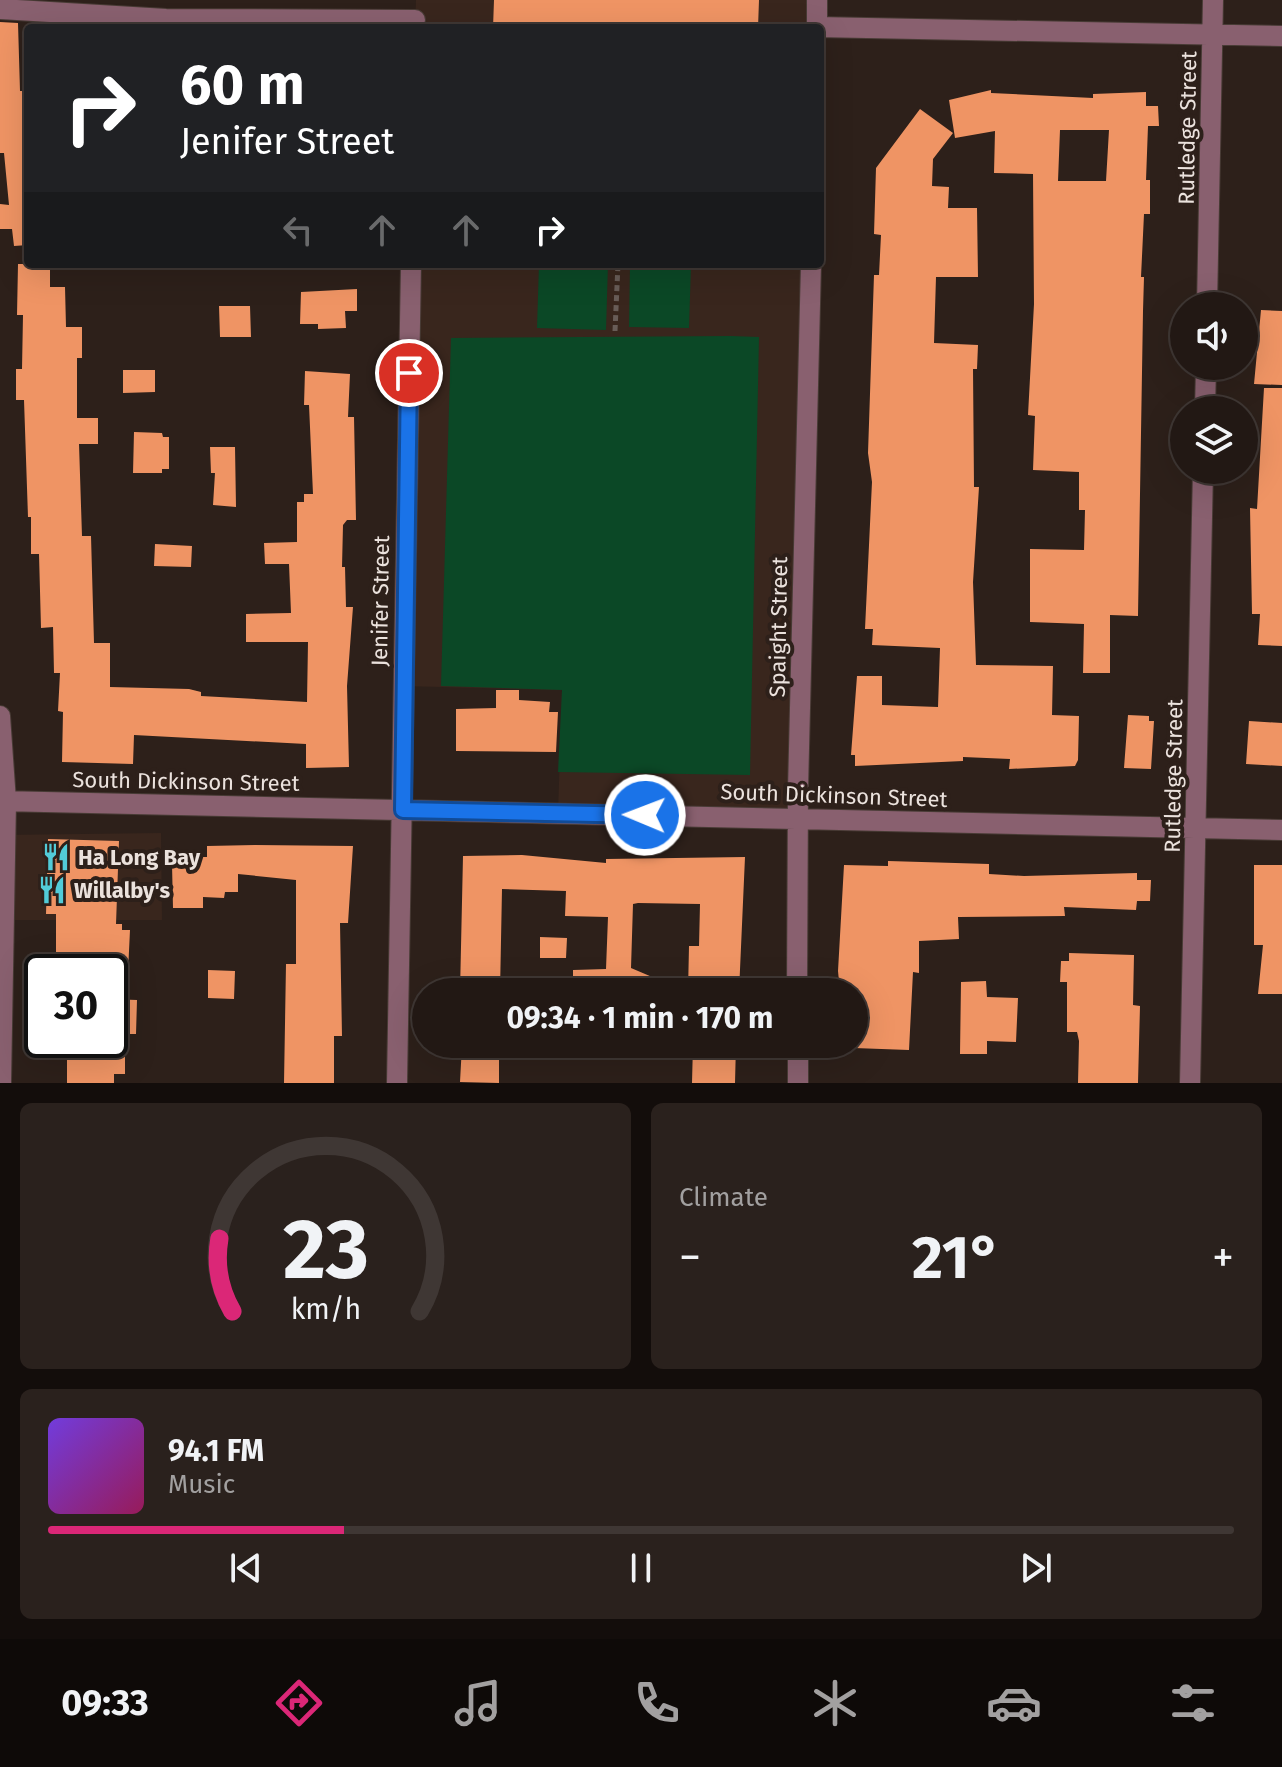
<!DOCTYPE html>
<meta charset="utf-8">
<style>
:root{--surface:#221814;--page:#2a211d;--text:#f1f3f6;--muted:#a2a0a0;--line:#3f3734;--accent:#db2777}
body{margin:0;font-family:"Fira Sans",sans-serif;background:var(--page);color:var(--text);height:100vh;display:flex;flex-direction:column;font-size:30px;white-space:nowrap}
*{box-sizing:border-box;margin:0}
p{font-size:26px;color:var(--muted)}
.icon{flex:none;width:44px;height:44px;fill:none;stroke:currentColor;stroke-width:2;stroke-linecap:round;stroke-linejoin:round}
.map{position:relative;height:1083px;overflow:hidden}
.drawer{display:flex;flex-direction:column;gap:20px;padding:20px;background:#130d0b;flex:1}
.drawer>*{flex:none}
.top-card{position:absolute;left:24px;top:24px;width:800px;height:244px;border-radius:8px;box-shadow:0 8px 32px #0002,0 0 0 2px var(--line);background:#202124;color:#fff;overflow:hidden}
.buttons{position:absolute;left:1170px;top:292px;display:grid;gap:16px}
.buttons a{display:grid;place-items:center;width:88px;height:88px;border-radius:50%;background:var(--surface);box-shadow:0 8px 32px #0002,0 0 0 2px var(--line);font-size:40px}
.speed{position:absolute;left:24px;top:954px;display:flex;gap:16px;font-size:40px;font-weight:700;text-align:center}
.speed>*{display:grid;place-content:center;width:104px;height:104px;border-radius:50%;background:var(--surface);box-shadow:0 8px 32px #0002,0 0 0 2px var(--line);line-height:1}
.speed .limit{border:4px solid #111;border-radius:12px;background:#fff;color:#111}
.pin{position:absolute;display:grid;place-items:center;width:68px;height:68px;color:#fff;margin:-34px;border:4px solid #fff;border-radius:50%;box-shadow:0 2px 8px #0007}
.me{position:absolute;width:88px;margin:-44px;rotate:271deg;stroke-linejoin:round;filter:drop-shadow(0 0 6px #0008)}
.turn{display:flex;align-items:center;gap:28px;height:168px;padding:0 24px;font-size:36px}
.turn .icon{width:104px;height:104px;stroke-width:2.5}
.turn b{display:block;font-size:56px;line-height:68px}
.lanes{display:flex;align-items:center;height:76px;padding:0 24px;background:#0003;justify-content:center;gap:40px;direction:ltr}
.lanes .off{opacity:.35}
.big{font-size:60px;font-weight:700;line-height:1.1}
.drawer .card{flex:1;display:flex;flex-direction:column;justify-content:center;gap:12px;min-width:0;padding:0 28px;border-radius:12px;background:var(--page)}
.drawer .dial{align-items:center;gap:0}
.dial svg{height:208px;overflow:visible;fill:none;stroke:var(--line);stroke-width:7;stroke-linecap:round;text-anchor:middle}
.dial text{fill:var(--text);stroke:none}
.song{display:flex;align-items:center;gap:24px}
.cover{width:96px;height:96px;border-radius:12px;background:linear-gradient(135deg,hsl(260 70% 55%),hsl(330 70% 35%))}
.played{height:8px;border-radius:4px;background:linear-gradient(90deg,var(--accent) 25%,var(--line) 25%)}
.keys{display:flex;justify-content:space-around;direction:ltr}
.heat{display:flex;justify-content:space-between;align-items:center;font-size:44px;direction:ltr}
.drawer .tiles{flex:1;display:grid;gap:20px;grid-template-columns:1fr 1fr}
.card:last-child{grid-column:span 2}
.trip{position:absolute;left:412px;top:978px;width:456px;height:80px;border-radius:40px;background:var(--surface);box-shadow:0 8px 32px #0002,0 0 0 2px var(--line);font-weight:700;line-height:80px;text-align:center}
.dock{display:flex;height:128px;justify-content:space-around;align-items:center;background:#0e0a08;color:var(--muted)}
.dock .icon{width:56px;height:56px}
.dock .active{color:var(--accent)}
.dock b{font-size:36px;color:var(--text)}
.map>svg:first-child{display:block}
.built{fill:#39261d}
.green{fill:#0b4826}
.building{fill:#ef9464;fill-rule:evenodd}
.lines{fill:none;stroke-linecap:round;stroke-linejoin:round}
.minor-casing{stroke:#483b35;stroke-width:22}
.path{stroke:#685c57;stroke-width:5;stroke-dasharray:6 4;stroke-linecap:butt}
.minor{stroke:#89606f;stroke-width:20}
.route-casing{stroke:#114b97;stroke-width:20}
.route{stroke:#1a73e8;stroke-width:14}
.labels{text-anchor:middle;stroke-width:8;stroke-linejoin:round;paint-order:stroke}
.street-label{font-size:22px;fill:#ebe2dd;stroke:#2d201a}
.poi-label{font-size:22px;font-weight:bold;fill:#ebe2dd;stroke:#2d201a;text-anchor:start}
</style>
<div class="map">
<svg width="1282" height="1083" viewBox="0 0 1282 1083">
<rect width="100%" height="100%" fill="#2d201a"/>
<path class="built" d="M416,0H817V28H415Z
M411,264H811L797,818L558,813L562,690L403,686Z
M161,833L162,920H0V835Z"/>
<path class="green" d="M539,264H608L606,330L537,328Z
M630,264H691L689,328L629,327Z
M731,336L759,337L750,775L558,772L562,690L441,686L451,338Z"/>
<path class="building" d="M494,0H759L758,28H493Z
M0,22L18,23L20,91H25L28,129V245L14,246L12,229H0V204L9,205L4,153H0Z
M991,90V93L1093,98V94L1146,92V106H1158L1159,126H1148L1146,180H1150V214H1144L1141,277H1144L1143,311L1138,616L1110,615V673H1083L1084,624L1030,622V549L1084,550L1085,510H1079V472L1033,470L1035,416L1028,415L1034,304L1033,174L994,173L995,131L955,138L949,100ZM1060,130H1109L1106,181H1058Z
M920,109L953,133L933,159L932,186L949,187L948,208H977L978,277H936L934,343L978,345L977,369H973L974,487H979L973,582L976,665L1053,666L1052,715L1079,716L1078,760L1075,766L1009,769L1010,759L963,757V761L855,766V755H851L857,676H882V705L938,707L940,648L872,645L873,629H865L872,482L868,453L874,275H879L881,235L874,234L876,168Z
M18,264H50V287H65L66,327H82V358H77V418H98V444H79L82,536H91L94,643H110V687L189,689L201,692V696L307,702L308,642H246V614L291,613L289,564H265L264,543L297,542V502H304V494H313L309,405H304L305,371L350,374L348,417H354L356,520H347L343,525L342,567H345L346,607H353L347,686L349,767L306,768V744L134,735L133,764L62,762L63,712L58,711L60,673H54L53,627L41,628L39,554H31V517H28L24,400H16V369H22L23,315H17Z
M357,289V311H345L346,328L318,329V324H300L301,292Z
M219,306H250L251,337H220Z
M1261,310L1282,311V385L1254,384Z
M123,370H155V392L123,393Z
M1264,388H1282V646L1258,645L1260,614H1252L1250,508L1257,509Z
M134,432L162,433L163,437H169V469H162V473H133Z
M210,447H235L236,507L213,505L215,473H211Z
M155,544L192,546L191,567L154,566Z
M496,690H519V700L550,702L549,712H558L556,752L456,751V709L496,708Z
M1128,715L1149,716V721H1154L1151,769L1124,768Z
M1249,721L1282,723V766L1246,764Z
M48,839L119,841L116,924H122V930H130L128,972H56V914H46Z
M255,845L353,846L348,923H340L342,1036H334V1083H284L286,964H296V880L238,874V892H225L224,898L203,897V908H173L172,864H188L189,857H207V846Z
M522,855L606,863V859L745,857L739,992H688L689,946H699L700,904L638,903L633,904L631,968L678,988L573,992V970L606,969L608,917L565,916L566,891L502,889L500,992H460L463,856Z
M888,861L989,864V874L1024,876L1137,873V880H1151L1150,901H1137L1136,910L1064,907L1065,916L958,917L959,939L919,941V973L913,972L909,1050L854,1048V992H840L838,971L844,865L888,866Z
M1254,865H1282V994H1258L1263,945H1254Z
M540,937L567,938L566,958H540Z
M1069,953L1134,955L1133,1005L1140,1006L1138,1083H1078L1079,1041L1077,1032H1067V982H1060L1061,961H1069Z
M208,970L235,971L234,999L208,998Z
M986,981L987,997L1018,998L1016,1042L987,1041V1054H960L961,982Z
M110,999L137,1000L136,1034H110Z
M125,1042V1074H114V1083H67V1044Z
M693,1044H736L735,1083H692Z
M462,1045L499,1046V1083L460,1082Z"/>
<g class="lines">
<defs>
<path id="minor" d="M0,9L166,19L415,20
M817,27L1282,36
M817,28V0
M1207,306L1213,0
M1205,410L1206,366
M0,716L6,801L1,1083
M0,801L1282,830
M797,992L798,789L811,264
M798,1044V1083
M397,1083L411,264
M1190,1083L1203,470"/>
</defs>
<use href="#minor" class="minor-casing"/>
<path class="path" d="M615,331L618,264"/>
<use href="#minor" class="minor"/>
</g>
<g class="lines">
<defs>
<path id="route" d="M409,373L403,810L645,815"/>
</defs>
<use href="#route" class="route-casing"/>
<use href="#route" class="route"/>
</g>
<defs>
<symbol id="restaurant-bare" viewBox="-9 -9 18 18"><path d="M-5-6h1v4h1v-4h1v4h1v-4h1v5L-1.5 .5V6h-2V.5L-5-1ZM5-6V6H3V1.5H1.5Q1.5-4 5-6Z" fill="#52cbd8" stroke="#2d201a" stroke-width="2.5" paint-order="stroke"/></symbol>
</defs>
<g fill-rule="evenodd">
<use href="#restaurant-bare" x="36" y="837" width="40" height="40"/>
<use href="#restaurant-bare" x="32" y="870" width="40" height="40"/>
</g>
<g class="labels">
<g class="street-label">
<text transform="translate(1187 128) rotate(-89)" y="8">Rutledge Street</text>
<text transform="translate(380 601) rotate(-89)" y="8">Jenifer Street</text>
<text transform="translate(778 627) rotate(-89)" y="8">Spaight Street</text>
<text transform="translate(1173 776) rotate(-89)" y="8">Rutledge Street</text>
<text transform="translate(186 781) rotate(1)" y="8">South Dickinson Street</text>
<text transform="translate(834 795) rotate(2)" y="8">South Dickinson Street</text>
</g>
<g class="poi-label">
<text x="78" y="865">Ha Long Bay</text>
<text x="74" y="898">Willalby's</text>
</g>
</g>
</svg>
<div class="buttons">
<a><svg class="icon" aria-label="sound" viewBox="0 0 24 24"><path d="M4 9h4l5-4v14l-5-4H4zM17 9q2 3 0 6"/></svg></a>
<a><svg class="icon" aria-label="layers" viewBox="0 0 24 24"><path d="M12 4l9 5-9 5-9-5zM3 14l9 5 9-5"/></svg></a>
</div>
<div class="speed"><div class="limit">30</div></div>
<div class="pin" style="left:409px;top:373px;background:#d93025"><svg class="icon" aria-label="arrive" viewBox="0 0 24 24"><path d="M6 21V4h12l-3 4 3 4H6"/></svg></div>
<svg class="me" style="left:645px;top:815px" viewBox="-20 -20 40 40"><circle r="17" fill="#1a73e8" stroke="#fff" stroke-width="3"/><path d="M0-11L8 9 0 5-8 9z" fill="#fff"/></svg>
<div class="trip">09:34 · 1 min · 170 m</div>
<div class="top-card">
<div class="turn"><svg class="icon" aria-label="right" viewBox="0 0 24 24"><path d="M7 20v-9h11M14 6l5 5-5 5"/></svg><div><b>60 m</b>Jenifer Street</div></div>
<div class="lanes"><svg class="icon off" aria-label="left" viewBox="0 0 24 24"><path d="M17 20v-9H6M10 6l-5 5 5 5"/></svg><svg class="icon off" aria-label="ahead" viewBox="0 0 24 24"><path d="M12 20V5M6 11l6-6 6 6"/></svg><svg class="icon off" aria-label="ahead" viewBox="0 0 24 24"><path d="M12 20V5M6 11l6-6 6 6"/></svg><svg class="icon" aria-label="right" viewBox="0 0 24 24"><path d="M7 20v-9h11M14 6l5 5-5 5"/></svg></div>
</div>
</div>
<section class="drawer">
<div class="tiles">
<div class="card dial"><svg viewBox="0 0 100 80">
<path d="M14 69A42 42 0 1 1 86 69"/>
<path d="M14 69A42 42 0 0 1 9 41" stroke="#db2777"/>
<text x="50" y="56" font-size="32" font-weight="700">23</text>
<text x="50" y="72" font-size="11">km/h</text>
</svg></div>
<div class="card"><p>Climate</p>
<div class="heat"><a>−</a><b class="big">21°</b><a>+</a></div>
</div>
<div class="card">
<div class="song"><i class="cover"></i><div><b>94.1 FM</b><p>Music</p></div></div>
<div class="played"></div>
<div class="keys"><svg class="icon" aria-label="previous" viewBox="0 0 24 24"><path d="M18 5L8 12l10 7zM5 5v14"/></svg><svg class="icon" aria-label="pause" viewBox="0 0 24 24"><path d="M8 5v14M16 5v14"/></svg><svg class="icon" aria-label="next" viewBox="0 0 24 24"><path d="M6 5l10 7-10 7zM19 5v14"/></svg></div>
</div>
</div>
</section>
<nav class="dock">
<b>09:33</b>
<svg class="icon active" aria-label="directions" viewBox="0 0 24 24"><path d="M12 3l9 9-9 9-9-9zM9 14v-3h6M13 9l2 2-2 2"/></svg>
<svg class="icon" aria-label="music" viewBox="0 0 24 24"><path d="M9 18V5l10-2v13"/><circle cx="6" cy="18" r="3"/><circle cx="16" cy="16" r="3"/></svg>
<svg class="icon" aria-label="phone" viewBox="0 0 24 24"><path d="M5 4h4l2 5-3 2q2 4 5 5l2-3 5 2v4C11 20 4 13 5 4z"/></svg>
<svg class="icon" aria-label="climate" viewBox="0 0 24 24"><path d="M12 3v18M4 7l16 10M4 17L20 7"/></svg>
<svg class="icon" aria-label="car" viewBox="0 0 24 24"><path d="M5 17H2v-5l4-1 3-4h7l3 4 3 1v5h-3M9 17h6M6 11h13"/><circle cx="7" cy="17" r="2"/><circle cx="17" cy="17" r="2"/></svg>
<svg class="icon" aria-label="filters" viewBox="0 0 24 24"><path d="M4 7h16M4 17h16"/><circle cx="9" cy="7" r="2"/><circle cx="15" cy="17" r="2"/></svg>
</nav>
